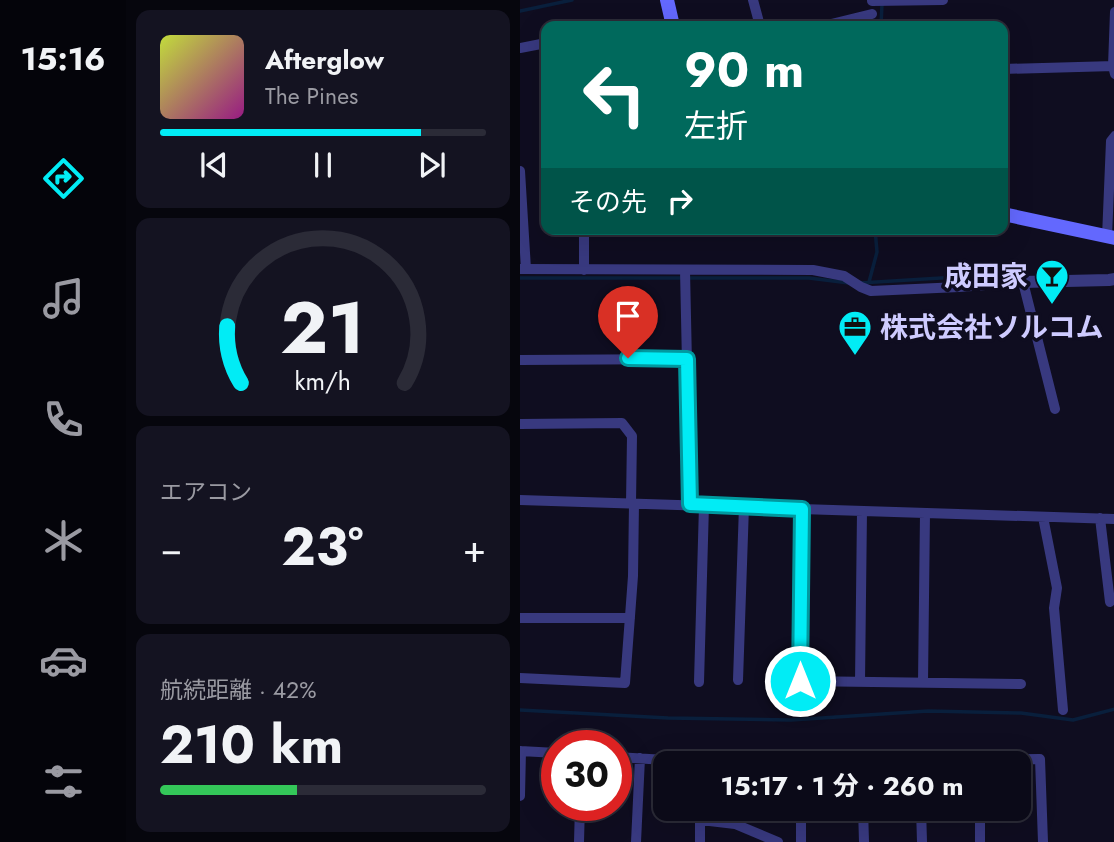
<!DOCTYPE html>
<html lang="ja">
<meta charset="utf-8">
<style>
:root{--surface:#0b0a18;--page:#141321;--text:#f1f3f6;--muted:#9a9aa2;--line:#2b2b37;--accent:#01ecf5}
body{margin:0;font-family:Jost,"Noto Sans JP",sans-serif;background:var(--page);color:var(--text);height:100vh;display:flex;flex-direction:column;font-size:26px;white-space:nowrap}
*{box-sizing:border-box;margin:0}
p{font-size:23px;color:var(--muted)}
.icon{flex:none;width:38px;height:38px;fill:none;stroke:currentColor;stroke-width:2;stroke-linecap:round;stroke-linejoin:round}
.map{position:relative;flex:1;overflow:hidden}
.drawer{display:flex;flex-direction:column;gap:10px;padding:10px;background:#06060d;width:394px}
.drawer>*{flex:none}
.banner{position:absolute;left:21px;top:21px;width:467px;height:214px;border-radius:14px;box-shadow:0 7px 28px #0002,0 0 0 2px var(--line);background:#00695c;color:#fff;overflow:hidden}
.speed{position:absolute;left:21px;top:730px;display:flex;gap:14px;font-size:35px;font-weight:700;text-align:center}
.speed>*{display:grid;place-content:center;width:91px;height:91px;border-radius:50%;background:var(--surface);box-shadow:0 7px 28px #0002,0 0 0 2px var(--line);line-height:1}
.speed .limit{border:10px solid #d22;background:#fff;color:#111}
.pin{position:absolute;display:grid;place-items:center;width:60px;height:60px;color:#fff;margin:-72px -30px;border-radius:50% 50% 50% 0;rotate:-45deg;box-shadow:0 0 7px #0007}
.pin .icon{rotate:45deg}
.me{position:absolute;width:77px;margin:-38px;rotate:0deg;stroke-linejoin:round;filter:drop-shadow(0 0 5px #0008)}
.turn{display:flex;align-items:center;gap:24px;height:147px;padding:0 28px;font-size:32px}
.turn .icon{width:91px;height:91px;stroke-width:2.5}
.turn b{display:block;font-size:49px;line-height:60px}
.then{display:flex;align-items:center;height:66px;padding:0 28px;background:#0003;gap:14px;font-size:26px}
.big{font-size:52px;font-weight:700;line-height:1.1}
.drawer .card{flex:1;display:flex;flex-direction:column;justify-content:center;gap:10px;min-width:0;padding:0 24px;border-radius:14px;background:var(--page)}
.drawer .dial{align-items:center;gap:0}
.dial svg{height:182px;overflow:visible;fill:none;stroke:var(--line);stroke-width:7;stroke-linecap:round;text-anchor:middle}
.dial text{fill:var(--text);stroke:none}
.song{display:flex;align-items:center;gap:21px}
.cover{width:84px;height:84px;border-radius:10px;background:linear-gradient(135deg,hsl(70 70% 55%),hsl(310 70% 35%))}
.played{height:7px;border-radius:4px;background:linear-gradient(90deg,var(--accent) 80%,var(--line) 80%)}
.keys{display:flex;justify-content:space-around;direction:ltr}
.heat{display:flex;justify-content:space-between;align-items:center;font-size:38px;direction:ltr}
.charge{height:10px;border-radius:5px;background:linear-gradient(90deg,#34c759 42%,var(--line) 0)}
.trip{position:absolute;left:133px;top:751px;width:378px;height:70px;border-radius:14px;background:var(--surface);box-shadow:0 7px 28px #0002,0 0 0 2px var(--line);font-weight:700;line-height:70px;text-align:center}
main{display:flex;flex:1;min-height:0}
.menu{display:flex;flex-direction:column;width:126px;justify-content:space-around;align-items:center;background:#04040a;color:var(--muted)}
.menu .icon{width:49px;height:49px}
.menu .on{color:var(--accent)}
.menu b{font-size:32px;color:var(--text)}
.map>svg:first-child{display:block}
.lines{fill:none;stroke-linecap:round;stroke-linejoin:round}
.stream{stroke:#091f3c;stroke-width:3.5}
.minor{stroke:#38397f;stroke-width:10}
.tertiary{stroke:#38397f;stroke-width:12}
.secondary{stroke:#6368fe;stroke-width:14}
.route-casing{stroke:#01999f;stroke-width:18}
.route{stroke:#01ecf5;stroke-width:12}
.labels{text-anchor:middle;stroke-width:7;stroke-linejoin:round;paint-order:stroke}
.poi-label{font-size:28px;font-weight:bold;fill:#cecbff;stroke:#0f0d20;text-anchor:end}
</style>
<main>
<nav class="menu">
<b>15:16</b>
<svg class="icon on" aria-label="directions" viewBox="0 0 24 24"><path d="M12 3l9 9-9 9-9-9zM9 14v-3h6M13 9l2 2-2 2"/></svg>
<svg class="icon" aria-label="music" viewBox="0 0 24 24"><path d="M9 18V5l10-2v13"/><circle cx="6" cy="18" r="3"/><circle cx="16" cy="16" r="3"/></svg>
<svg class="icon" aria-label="phone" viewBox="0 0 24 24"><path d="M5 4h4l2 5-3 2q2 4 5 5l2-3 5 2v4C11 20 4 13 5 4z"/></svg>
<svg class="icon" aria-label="climate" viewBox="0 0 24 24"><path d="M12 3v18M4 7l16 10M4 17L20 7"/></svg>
<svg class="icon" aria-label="car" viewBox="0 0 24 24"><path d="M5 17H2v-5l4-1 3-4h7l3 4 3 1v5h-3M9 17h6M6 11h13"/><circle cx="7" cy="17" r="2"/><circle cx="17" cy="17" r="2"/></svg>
<svg class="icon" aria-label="filters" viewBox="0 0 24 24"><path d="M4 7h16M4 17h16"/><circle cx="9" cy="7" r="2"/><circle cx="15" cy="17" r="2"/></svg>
</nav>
<section class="drawer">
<div class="card">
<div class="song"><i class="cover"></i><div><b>Afterglow</b><p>The Pines</p></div></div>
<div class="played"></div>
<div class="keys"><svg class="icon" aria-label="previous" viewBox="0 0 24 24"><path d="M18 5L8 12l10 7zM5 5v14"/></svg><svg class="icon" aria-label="pause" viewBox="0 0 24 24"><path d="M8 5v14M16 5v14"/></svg><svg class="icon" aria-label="next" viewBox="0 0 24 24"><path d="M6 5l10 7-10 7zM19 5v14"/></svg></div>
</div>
<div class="card dial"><svg viewBox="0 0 100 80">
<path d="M14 69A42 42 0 1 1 86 69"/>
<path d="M14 69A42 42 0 0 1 8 44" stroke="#01ecf5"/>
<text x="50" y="56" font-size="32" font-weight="700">21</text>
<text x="50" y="72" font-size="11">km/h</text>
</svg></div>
<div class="card"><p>エアコン</p>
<div class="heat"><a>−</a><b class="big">23°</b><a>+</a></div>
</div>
<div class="card"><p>航続距離 · 42%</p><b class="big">210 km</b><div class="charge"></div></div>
</section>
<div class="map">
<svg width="595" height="842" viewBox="0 0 595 842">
<rect width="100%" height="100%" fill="#0f0d20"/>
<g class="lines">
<path class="stream" d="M0,11L52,0
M361,26L362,4
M0,278H289L329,283
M349,282L357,252L355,229
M340,283L502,273
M0,710L148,718L271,720L408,711L501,713L553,720L595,709"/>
<path class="minor" d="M233,0L240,26
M352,1L423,0
M595,12L593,66L595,74
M303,26L352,14
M0,48L26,43
M483,69L595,66
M0,171L6,269
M587,237L591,141L595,136
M0,269L293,270L324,276L341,287L351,291L439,287L503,282L535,409
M64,270V229
M165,270L170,504
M0,360L167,359
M0,424L102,423L112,436L111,503
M0,500C198,505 396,514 595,519
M523,517L537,588L534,608L543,710
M580,518L590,602
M0,618H110
M0,678L105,683L113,576L114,503
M218,680L224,506
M280,681L501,684
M179,682L184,505
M340,682L342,511
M403,682L405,513
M280,710L282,509
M0,751L37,753
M96,757L179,762L520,759L523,842
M0,796L1,751
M281,808V842
M343,808L344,842
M401,808L402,842
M181,820L215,824L258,842
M59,842L60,805
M116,842L120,758
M180,842V808
M460,842V808"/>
<path class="tertiary" d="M503,282L589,280L595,279"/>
<path class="secondary" d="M147,0L153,26
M483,214L595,238"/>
</g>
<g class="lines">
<defs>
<path id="route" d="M108,358L167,359L170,504L282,509L280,681"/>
</defs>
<use href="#route" class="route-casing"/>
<use href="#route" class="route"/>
</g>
<defs>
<symbol id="bar-pin" viewBox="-11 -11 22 30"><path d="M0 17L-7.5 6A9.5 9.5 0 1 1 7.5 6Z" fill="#01ecf5" stroke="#0f0d20"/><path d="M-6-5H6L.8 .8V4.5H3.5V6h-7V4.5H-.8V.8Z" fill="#111"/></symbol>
<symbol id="office-pin" viewBox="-11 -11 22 30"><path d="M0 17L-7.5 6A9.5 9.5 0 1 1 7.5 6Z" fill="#01ecf5" stroke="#0f0d20"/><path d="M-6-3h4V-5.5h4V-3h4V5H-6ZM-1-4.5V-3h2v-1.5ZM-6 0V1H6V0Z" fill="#111"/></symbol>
</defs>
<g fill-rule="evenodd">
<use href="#bar-pin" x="513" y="257" width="38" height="52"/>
<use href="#office-pin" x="316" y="308" width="38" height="52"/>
</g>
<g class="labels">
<g class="poi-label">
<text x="508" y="286">成田家</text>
<text x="360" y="337" text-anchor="start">株式会社ソルコム</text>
</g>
</g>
</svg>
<div class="speed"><div class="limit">30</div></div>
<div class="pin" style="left:108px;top:358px;background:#d93025"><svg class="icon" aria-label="arrive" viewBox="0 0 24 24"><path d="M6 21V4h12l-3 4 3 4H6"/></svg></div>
<svg class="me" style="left:280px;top:681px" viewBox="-20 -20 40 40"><circle r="17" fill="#01ecf5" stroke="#fff" stroke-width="3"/><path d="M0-11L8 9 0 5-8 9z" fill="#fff"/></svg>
<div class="trip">15:17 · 1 分 · 260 m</div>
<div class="banner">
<div class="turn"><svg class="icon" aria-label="left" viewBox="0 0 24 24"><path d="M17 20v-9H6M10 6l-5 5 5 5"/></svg><div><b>90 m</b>左折</div></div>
<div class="then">その先<svg class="icon" aria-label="right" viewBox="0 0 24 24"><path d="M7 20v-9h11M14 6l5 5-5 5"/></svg></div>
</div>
</div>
</main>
